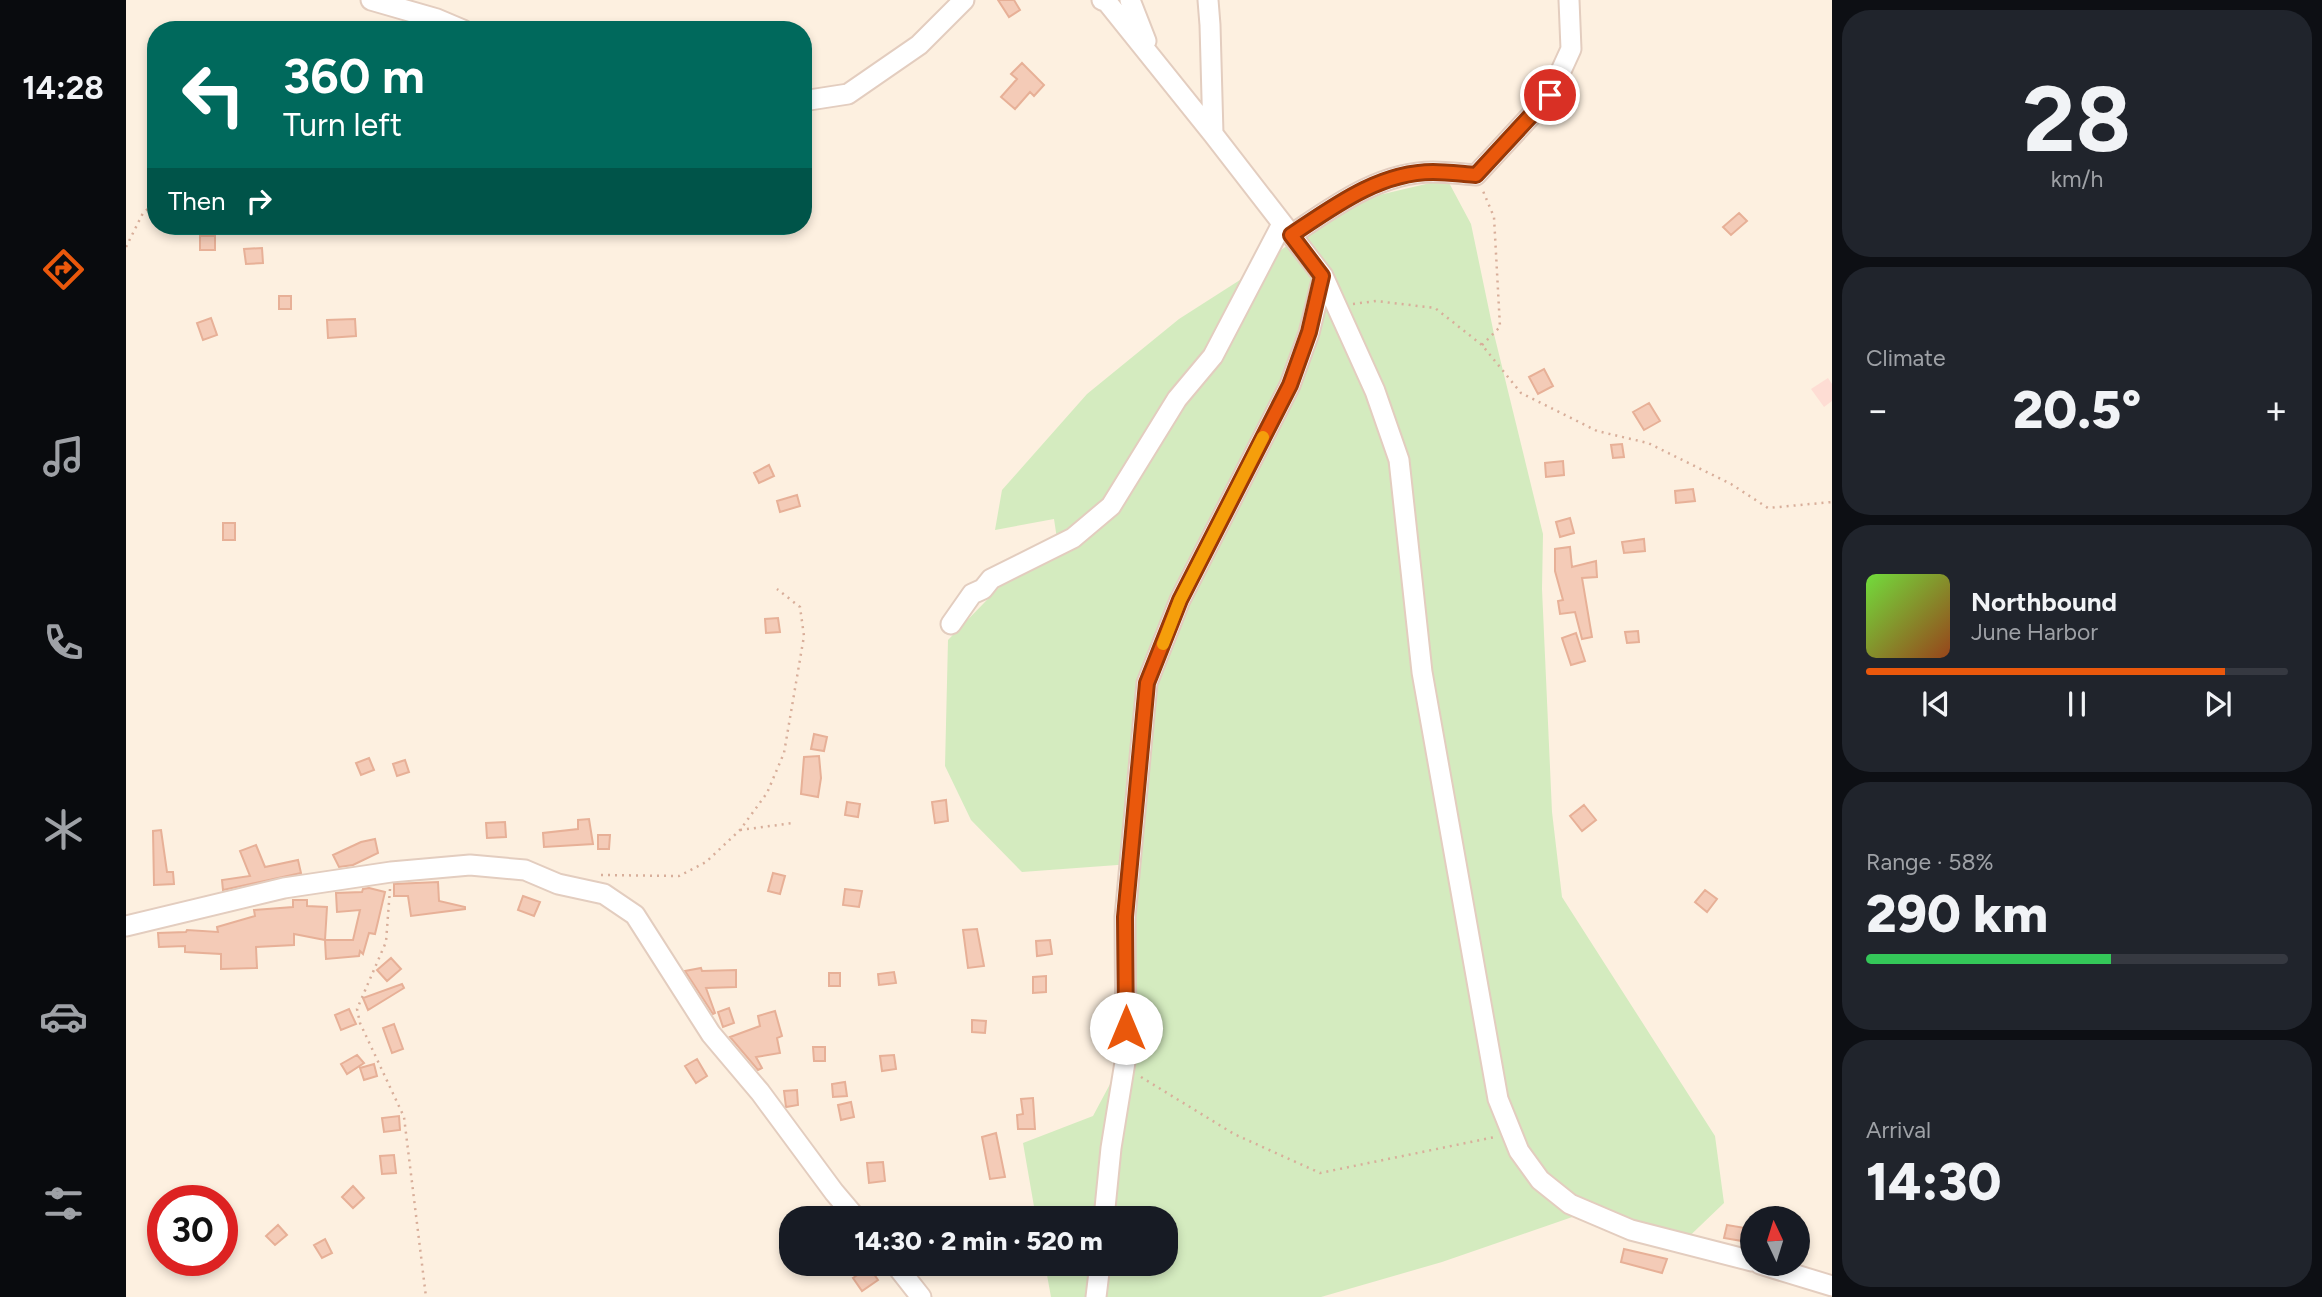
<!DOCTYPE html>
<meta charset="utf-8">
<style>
:root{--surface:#171b24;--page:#20242c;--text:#f1f3f6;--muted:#9ea1a6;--line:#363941;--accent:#ea580c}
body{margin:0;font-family:Figtree,sans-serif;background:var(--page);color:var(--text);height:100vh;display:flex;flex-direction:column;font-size:26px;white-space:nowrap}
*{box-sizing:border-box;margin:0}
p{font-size:23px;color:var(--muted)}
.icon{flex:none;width:38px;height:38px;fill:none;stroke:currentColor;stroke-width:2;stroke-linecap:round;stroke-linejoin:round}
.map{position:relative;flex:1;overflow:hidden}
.sheet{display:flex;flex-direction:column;gap:10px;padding:10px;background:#0d0f14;width:490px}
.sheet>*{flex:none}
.hud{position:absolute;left:21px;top:21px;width:665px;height:214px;border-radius:28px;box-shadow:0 4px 10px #0003;background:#00695c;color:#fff;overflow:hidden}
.needle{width:46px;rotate:356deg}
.tools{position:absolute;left:1614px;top:1206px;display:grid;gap:14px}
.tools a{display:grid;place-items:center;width:70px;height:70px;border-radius:50%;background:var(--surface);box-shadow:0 4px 10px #0003;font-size:35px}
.speed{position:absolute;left:21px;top:1185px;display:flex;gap:14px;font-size:35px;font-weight:700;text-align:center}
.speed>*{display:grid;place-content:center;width:91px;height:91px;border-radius:50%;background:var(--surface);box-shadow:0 4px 10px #0003;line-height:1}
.speed .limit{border:10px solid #d22;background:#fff;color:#111}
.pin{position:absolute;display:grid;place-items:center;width:60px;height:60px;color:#fff;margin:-30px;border:4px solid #fff;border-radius:50%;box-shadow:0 2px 7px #0007}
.me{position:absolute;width:77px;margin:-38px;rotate:0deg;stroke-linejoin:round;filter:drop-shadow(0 0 5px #0008)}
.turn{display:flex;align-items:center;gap:24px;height:147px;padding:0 21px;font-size:32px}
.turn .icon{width:91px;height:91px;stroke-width:2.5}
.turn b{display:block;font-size:49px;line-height:60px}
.then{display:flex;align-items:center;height:66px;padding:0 21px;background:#0003;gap:14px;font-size:26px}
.big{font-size:52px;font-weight:800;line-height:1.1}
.sheet .tile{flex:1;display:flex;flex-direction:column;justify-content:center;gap:10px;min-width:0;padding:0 24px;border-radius:28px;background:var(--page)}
.sheet .dial{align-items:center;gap:0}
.dial b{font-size:91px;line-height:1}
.song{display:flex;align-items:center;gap:21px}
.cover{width:84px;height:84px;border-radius:10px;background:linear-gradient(135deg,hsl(100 70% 55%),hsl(20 70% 35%))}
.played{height:7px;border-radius:4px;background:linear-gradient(90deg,var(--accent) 85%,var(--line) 85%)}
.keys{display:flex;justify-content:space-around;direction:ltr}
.heat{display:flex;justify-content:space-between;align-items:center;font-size:38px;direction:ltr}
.charge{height:10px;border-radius:5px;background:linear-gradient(90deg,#34c759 58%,var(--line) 0)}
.trip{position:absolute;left:653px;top:1206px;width:399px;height:70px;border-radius:28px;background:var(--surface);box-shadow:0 4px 10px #0003;font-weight:800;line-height:70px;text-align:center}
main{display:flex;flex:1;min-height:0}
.tabs{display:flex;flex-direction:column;width:126px;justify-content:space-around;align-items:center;background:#090b0e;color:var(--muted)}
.tabs .icon{width:49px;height:49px}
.tabs .on{color:var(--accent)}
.tabs b{font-size:32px;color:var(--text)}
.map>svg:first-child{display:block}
.commercial{fill:#feddd4}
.green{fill:#d4ebbf}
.building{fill:#f4cbb7;stroke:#e7b097;stroke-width:2}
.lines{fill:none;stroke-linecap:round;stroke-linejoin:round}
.minor-casing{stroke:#e3cdbf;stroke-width:23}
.path{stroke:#d8ae9a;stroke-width:2.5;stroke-dasharray:2 5;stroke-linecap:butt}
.minor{stroke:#fff;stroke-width:19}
.route-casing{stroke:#983908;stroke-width:18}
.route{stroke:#ea580c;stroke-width:12}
.slow{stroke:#f59e0b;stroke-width:12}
</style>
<main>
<nav class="tabs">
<b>14:28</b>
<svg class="icon on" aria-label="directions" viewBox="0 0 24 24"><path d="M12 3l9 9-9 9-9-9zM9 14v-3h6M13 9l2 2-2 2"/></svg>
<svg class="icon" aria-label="music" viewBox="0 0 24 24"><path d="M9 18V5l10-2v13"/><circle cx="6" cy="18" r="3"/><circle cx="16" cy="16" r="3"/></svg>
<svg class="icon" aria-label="phone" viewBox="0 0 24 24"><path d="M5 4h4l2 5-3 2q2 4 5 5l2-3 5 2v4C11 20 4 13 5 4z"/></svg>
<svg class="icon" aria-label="climate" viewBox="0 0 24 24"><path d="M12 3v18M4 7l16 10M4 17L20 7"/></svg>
<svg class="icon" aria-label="car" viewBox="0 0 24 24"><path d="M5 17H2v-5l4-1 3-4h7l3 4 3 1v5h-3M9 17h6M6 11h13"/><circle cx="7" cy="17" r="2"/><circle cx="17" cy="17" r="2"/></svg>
<svg class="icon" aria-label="filters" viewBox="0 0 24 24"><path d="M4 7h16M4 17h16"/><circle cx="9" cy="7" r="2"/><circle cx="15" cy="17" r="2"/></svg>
</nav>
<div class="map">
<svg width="1706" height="1297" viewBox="0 0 1706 1297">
<rect width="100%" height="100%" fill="#fdf0e0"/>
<path class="commercial" d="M1702,378L1706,384V401L1698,407L1685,389Z"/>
<path class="green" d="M1321,179L1345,224L1368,334L1417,534L1416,589L1426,812L1436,897L1589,1136L1598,1203L1550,1249L1455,1214L1316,1262L1195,1297H925L919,1264H1040V1218H910L897,1143L967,1116L991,1071L1005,864L896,872L845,820L819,766L822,640L894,566L931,539L928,519L869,530L876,490L961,394L1053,319L1128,271L1215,204Z"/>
<path class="building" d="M872,0H888L894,10L883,17Z
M896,63L918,85L908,96L904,92L889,109L875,97L891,79L885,74Z
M1613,213L1621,221L1605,235L1597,227Z
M74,236H89V250H74Z
M136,248L137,263L120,264L118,249Z
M153,296H165V309H153Z
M85,318L91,335L77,340L71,323Z
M229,319L230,336L202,338L201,320Z
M1418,369L1427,386L1412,394L1403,377Z
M1523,403L1534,421L1518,430L1507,412Z
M1496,444L1498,457L1487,458L1485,445Z
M1437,461L1438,475L1420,477L1419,463Z
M643,465L648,476L633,483L628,473Z
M1567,489L1569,501L1550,503L1549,491Z
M671,495L674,506L654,512L651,501Z
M1444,518L1448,533L1434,537L1430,522Z
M97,523H109V540H97Z
M1518,539L1519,551L1498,553L1496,542Z
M1444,547L1446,567L1470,561L1471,577L1456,578L1466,637L1456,639L1449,612L1434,614L1432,601L1437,600L1429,571V549Z
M652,618L654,632L640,633L639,619Z
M1512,631L1513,642L1501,643L1499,632Z
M1450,633L1459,661L1445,665L1436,638Z
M688,734L701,737L698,751L685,749Z
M693,756L695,778L692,797L675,794L678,757Z
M243,758L248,770L235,775L230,763Z
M279,760L283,772L271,776L267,764Z
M820,800L822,821L809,823L806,802Z
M721,802L734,804L732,817L719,815Z
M1458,805L1470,820L1456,831L1444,816Z
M463,819L467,844L418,847L417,833L452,829V820Z
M379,822L380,837L361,838L360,823Z
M35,830L41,872H47L48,884L28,885L27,831Z
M472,835H484L483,849H472Z
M249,839L252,853L227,865L213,867L207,855L235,842Z
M130,845L139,867L172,860L175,873L97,890L96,880L124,876L114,851Z
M647,873L659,876L654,894L642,891Z
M312,882L313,901L339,907V909L285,916L282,896H268V884Z
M243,888L259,892L249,934L243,933L237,954L234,951L233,956L200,959L199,940H227L234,910L211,912L210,893L236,892L237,889Z
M719,889L736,891L733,907L717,905Z
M1579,890L1591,899L1581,912L1569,902Z
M397,896L414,902L408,916L392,910Z
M167,900H181V906L201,907L199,940L168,934V945L130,947L131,968L95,969V954L59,952V946L33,947L32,933L60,932L61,930L92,932L91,927L129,916L128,910L167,907Z
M851,929L858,966L842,968L837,930Z
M924,940L926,954L911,956L910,941Z
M265,958L275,969L261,981L251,970Z
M575,968L576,971L610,970V987L580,988L589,1013L587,1014L559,971Z
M768,972L770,983L753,985L752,974Z
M703,973H714V986H703Z
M920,976V992L907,993V977Z
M276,984L278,988L242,1010L237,998Z
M603,1008L608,1023L597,1027L592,1012Z
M223,1009L230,1024L215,1030L209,1015Z
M649,1011L656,1036L651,1038L654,1053L630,1057L636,1068L632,1070L604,1037L634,1026L632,1016Z
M846,1020L860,1021L859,1033L846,1032Z
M268,1024L277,1049L266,1053L257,1028Z
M687,1047H699V1061H688Z
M231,1055L238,1063L221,1074L215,1064Z
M768,1055L770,1069L756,1071L754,1056Z
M571,1059L581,1076L570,1083L559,1066Z
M248,1064L251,1076L238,1080L234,1068Z
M719,1082L721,1096L707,1097L706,1084Z
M671,1090L672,1105L660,1107L658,1091Z
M907,1098L909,1129H892L891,1115L897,1114L895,1099Z
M725,1102L728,1117L715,1120L712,1105Z
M273,1116L274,1130L258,1132L256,1118Z
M870,1133L879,1177L864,1179L856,1137Z
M268,1155L270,1173L256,1174L254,1156Z
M757,1162L759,1181L743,1183L741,1163Z
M227,1186L238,1198L227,1208L216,1197Z
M152,1225L161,1235L149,1245L140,1236Z
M1601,1225L1619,1228L1616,1241L1598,1238Z
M199,1239L206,1253L196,1258L188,1245Z
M1498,1249L1541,1259L1536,1273L1495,1262Z
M743,1267L752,1280L736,1291L727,1278Z"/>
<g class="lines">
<defs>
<path id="minor" d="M245,0L311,19L337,30
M976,0L981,2L1087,134L1197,276L1249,391L1273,460L1296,672L1372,1099L1393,1151L1414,1180L1444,1204L1505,1230L1626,1261
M1004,0L1020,41
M1082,0L1084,25L1087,134
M677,101L722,94L793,45L838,0
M1165,235C1207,207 1253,172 1307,172C1321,172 1336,174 1350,175L1424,95L1445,49L1443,0
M825,624L846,594L857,589L865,579L947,538L985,506L1051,399L1087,356L1156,224
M0,926L158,888L265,872L344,865L399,870L432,884L478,894L509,915L585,1034L634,1092L708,1192L730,1218
M978,1218L985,1148L1000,1056L999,917L1021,683L1054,600L1164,385L1183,333L1197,276
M769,1264L795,1297
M1634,1264L1706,1286
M970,1297L974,1264"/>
</defs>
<use href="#minor" class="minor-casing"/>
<path class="path" d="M0,247L17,213L30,202
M1227,304L1250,301L1309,308L1356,345L1395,393L1471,431L1522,443L1605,484L1642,508L1706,502
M1356,345L1374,327L1368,217L1357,191
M614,830L667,823
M475,875L553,876L580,862L614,830L641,793L658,753L678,636L674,607L651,589
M264,889L260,942L231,1009L234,1023L278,1117L300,1297
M1015,1077L1108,1134L1194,1173L1369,1137"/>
<use href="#minor" class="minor"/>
</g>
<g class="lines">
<defs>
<path id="route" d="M1000,1028L999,917L1021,683L1054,600L1164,385L1183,332L1196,276L1165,235C1207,207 1253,172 1307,172C1321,172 1336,174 1350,175L1424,95"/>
</defs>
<use href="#route" class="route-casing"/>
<use href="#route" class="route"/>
<path class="slow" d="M1037,644L1054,600L1137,437"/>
</g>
</svg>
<div class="tools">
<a><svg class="needle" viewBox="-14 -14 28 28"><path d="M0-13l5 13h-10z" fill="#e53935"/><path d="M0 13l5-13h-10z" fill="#9ea1a6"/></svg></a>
</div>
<div class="speed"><div class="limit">30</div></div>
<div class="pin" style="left:1424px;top:95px;background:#d93025"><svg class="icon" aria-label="arrive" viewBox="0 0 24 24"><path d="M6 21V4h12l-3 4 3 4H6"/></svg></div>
<svg class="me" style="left:1000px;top:1028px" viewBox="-20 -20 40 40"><circle r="19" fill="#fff"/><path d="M0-13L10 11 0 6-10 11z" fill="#ea580c"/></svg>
<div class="trip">14:30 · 2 min · 520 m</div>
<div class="hud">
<div class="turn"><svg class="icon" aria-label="left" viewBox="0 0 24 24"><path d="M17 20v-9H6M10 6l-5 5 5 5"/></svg><div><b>360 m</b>Turn left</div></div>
<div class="then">Then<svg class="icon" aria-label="right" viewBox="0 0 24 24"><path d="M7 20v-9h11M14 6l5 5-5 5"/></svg></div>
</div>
</div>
<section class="sheet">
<div class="tile dial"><b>28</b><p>km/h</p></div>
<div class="tile"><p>Climate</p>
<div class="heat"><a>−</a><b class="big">20.5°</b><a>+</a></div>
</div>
<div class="tile">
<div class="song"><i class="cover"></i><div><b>Northbound</b><p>June Harbor</p></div></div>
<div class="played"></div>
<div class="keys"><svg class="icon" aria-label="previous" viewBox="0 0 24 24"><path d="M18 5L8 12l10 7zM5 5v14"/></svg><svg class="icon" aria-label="pause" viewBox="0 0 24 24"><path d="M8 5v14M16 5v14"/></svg><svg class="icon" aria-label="next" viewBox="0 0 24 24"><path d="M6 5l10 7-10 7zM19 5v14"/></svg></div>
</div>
<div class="tile"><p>Range · 58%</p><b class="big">290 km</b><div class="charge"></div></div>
<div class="tile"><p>Arrival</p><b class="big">14:30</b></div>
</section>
</main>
